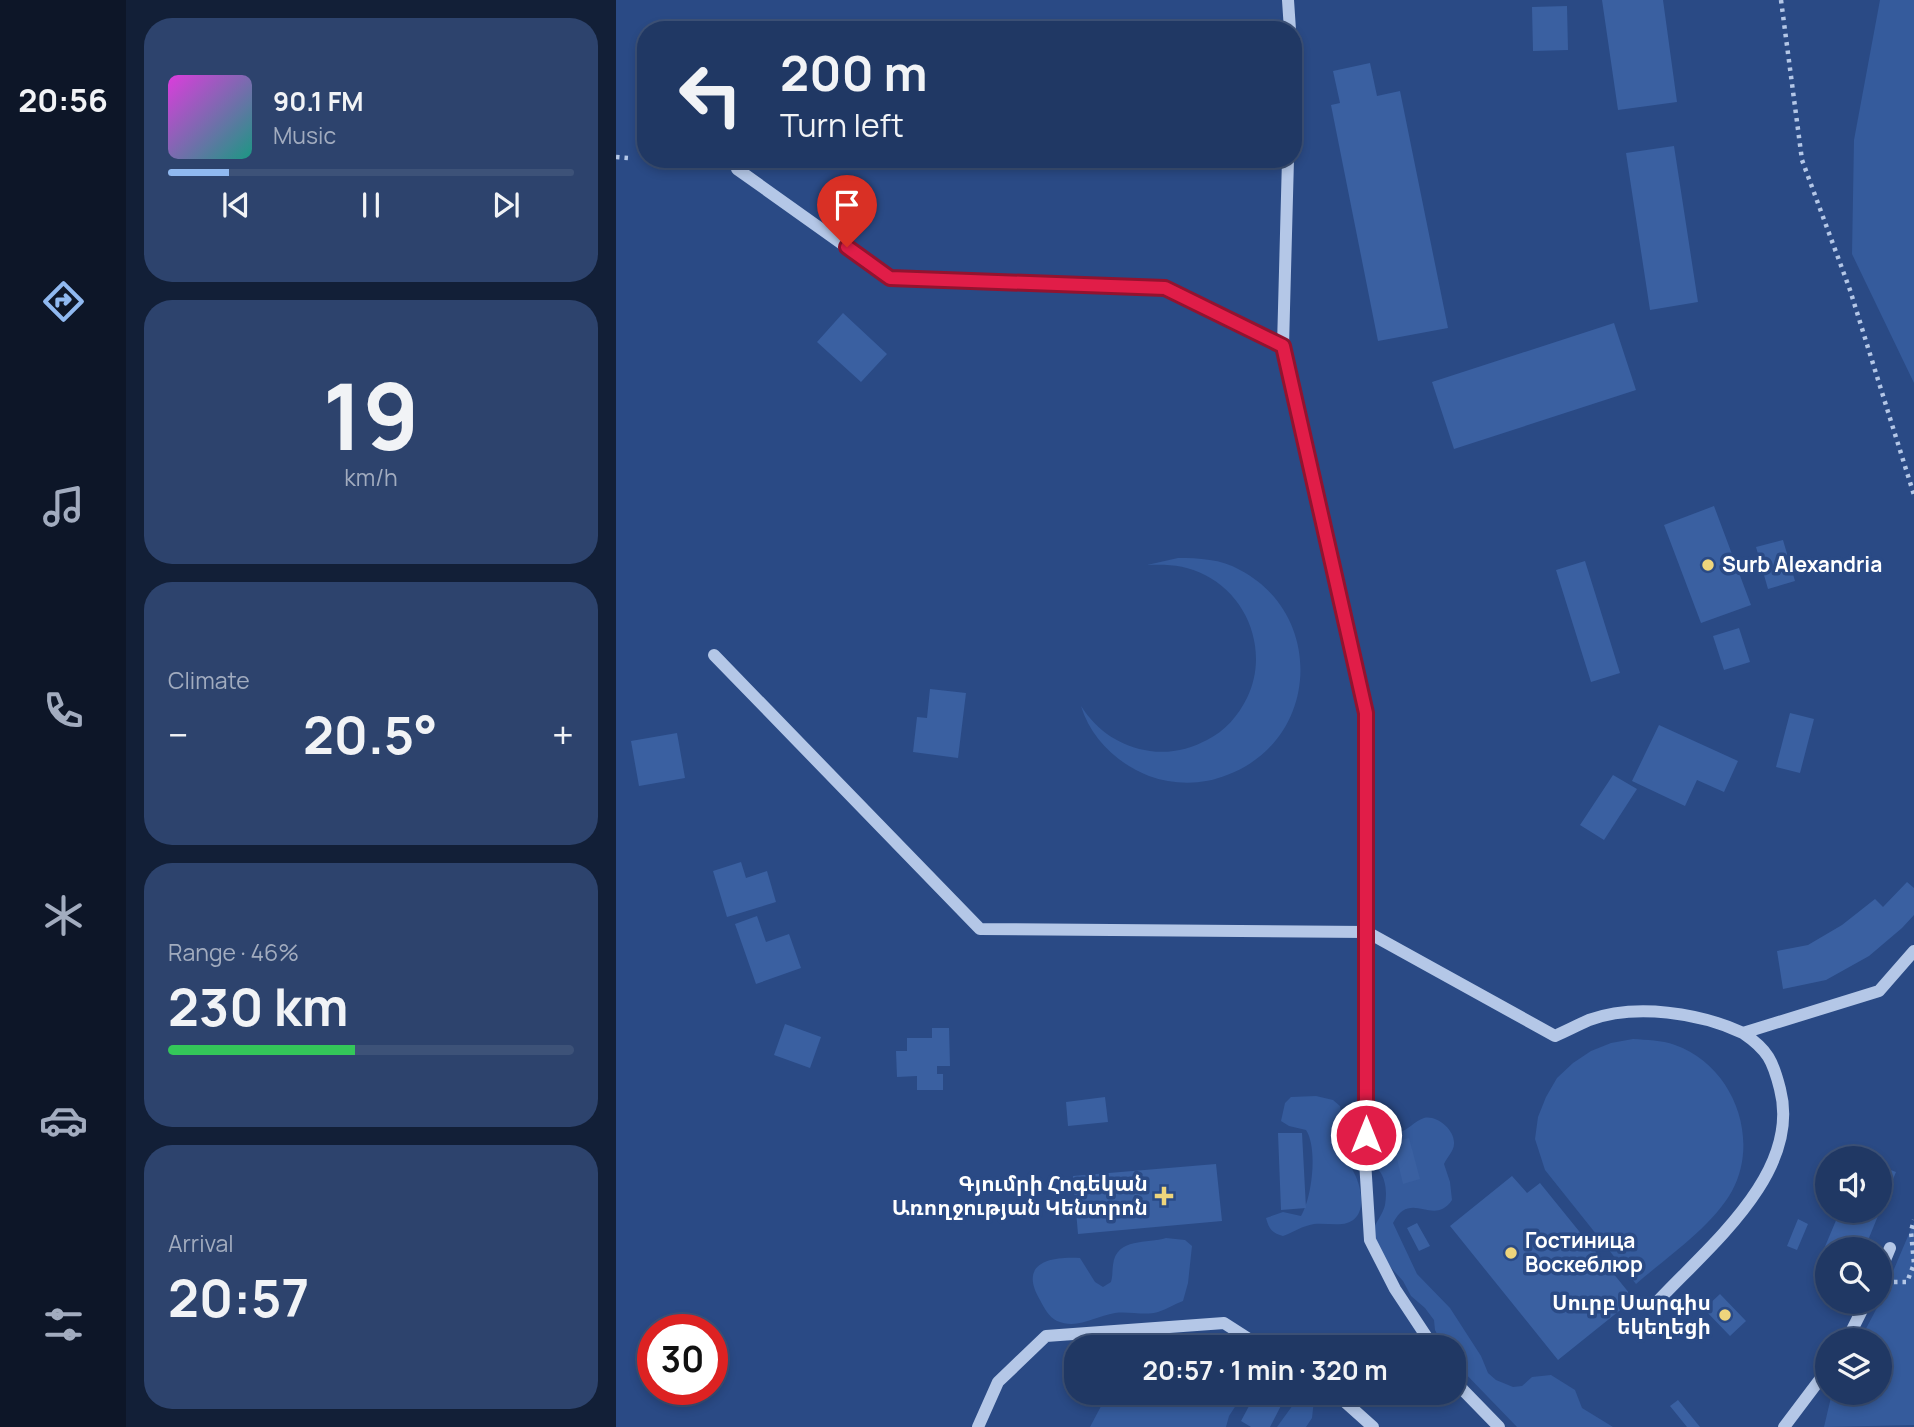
<!DOCTYPE html>
<meta charset="utf-8">
<style>
:root{--surface:#203864;--page:#2d436d;--text:#f1f3f6;--muted:#a2acbf;--line:#3d5278;--accent:#90b9f0}
body{margin:0;font-family:Manrope,"Noto Sans Armenian",sans-serif;background:var(--page);color:var(--text);height:100vh;display:flex;flex-direction:column;font-size:26px;white-space:nowrap}
*{box-sizing:border-box;margin:0}
p{font-size:23px;color:var(--muted)}
.icon{flex:none;width:38px;height:38px;fill:none;stroke:currentColor;stroke-width:2;stroke-linecap:round;stroke-linejoin:round}
.map{position:relative;flex:1;overflow:hidden}
.panel{display:flex;flex-direction:column;gap:18px;padding:18px;background:#121f37;width:490px}
.panel>*{flex:none}
.hud{position:absolute;left:21px;top:21px;width:665px;height:147px;border-radius:28px;box-shadow:0 4px 10px #0003,0 0 0 2px var(--line);background:#203864;color:var(--text);overflow:hidden}
.fabs{position:absolute;left:1199px;top:1146px;display:grid;gap:14px}
.fabs a{display:grid;place-items:center;width:77px;height:77px;border-radius:50%;background:var(--surface);box-shadow:0 4px 10px #0003,0 0 0 2px var(--line);font-size:35px}
.speed{position:absolute;left:21px;top:1314px;display:flex;gap:14px;font-size:35px;font-weight:700;text-align:center}
.speed>*{display:grid;place-content:center;width:91px;height:91px;border-radius:50%;background:var(--surface);box-shadow:0 4px 10px #0003,0 0 0 2px var(--line);line-height:1}
.speed .limit{border:10px solid #d22;background:#fff;color:#111}
.pin{position:absolute;display:grid;place-items:center;width:60px;height:60px;color:#fff;margin:-72px -30px;border-radius:50% 50% 50% 0;rotate:-45deg;box-shadow:0 0 7px #0007}
.pin .icon{rotate:45deg}
.me{position:absolute;width:77px;margin:-38px;rotate:0deg;stroke-linejoin:round;filter:drop-shadow(0 0 5px #0008)}
.turn{display:flex;align-items:center;gap:24px;height:147px;padding:0 28px;font-size:32px}
.turn .icon{width:91px;height:91px;stroke-width:2.5}
.turn b{display:block;font-size:49px;line-height:60px}
.big{font-size:52px;font-weight:700;line-height:1.1}
.panel .widget{flex:1;display:flex;flex-direction:column;justify-content:center;gap:10px;min-width:0;padding:0 24px;border-radius:28px;background:var(--page)}
.panel .dial{align-items:center;gap:0}
.dial b{font-size:91px;line-height:1}
.song{display:flex;align-items:center;gap:21px}
.cover{width:84px;height:84px;border-radius:10px;background:linear-gradient(135deg,hsl(300 70% 55%),hsl(170 70% 35%))}
.played{height:7px;border-radius:4px;background:linear-gradient(90deg,var(--accent) 15%,var(--line) 15%)}
.keys{display:flex;justify-content:space-around;direction:ltr}
.heat{display:flex;justify-content:space-between;align-items:center;font-size:38px;direction:ltr}
.charge{height:10px;border-radius:5px;background:linear-gradient(90deg,#34c759 46%,var(--line) 0)}
.trip{position:absolute;left:448px;top:1335px;width:402px;height:70px;border-radius:28px;background:var(--surface);box-shadow:0 4px 10px #0003,0 0 0 2px var(--line);font-weight:700;line-height:70px;text-align:center}
main{display:flex;flex:1;min-height:0}
.tab-bar{display:flex;flex-direction:column;width:126px;justify-content:space-around;align-items:center;background:#0d1628;color:var(--muted)}
.tab-bar .icon{width:49px;height:49px}
.tab-bar .on{color:var(--accent)}
.tab-bar b{font-size:32px;color:var(--text)}
.map>svg:first-child{display:block}
.green{fill:#355b9c}
.building{fill:#3a60a1}
.lines{fill:none;stroke-linecap:round;stroke-linejoin:round}
.path{stroke:#b4c7e7;stroke-width:4.5;stroke-dasharray:3.5 5;stroke-linecap:butt}
.minor{stroke:#b4c7e7;stroke-width:12}
.route-casing{stroke:#92132f;stroke-width:18}
.route{stroke:#e11d48;stroke-width:12}
.poi-dot{fill:#eed57c;stroke:#2a4a85;stroke-width:2.5}
.labels{text-anchor:middle;stroke-width:7;stroke-linejoin:round;paint-order:stroke}
.poi-label{font-size:21px;font-weight:bold;fill:#fff;stroke:#2a4a85;text-anchor:start}
</style>
<main>
<nav class="tab-bar">
<b>20:56</b>
<svg class="icon on" aria-label="directions" viewBox="0 0 24 24"><path d="M12 3l9 9-9 9-9-9zM9 14v-3h6M13 9l2 2-2 2"/></svg>
<svg class="icon" aria-label="music" viewBox="0 0 24 24"><path d="M9 18V5l10-2v13"/><circle cx="6" cy="18" r="3"/><circle cx="16" cy="16" r="3"/></svg>
<svg class="icon" aria-label="phone" viewBox="0 0 24 24"><path d="M5 4h4l2 5-3 2q2 4 5 5l2-3 5 2v4C11 20 4 13 5 4z"/></svg>
<svg class="icon" aria-label="climate" viewBox="0 0 24 24"><path d="M12 3v18M4 7l16 10M4 17L20 7"/></svg>
<svg class="icon" aria-label="car" viewBox="0 0 24 24"><path d="M5 17H2v-5l4-1 3-4h7l3 4 3 1v5h-3M9 17h6M6 11h13"/><circle cx="7" cy="17" r="2"/><circle cx="17" cy="17" r="2"/></svg>
<svg class="icon" aria-label="filters" viewBox="0 0 24 24"><path d="M4 7h16M4 17h16"/><circle cx="9" cy="7" r="2"/><circle cx="15" cy="17" r="2"/></svg>
</nav>
<section class="panel">
<div class="widget">
<div class="song"><i class="cover"></i><div><b>90.1 FM</b><p>Music</p></div></div>
<div class="played"></div>
<div class="keys"><svg class="icon" aria-label="previous" viewBox="0 0 24 24"><path d="M18 5L8 12l10 7zM5 5v14"/></svg><svg class="icon" aria-label="pause" viewBox="0 0 24 24"><path d="M8 5v14M16 5v14"/></svg><svg class="icon" aria-label="next" viewBox="0 0 24 24"><path d="M6 5l10 7-10 7zM19 5v14"/></svg></div>
</div>
<div class="widget dial"><b>19</b><p>km/h</p></div>
<div class="widget"><p>Climate</p>
<div class="heat"><a>−</a><b class="big">20.5°</b><a>+</a></div>
</div>
<div class="widget"><p>Range · 46%</p><b class="big">230 km</b><div class="charge"></div></div>
<div class="widget"><p>Arrival</p><b class="big">20:57</b></div>
</section>
<div class="map">
<svg width="1298" height="1427" viewBox="0 0 1298 1427">
<rect width="100%" height="100%" fill="#2a4a85"/>
<path class="green" d="M1264,0H1298V383L1236,254L1238,140Z
M562,558C583,558 605,559 624,570C710,615 703,741 611,775C587,785 558,785 533,776C502,764 475,739 465,706C481,731 505,747 534,751C554,754 574,749 591,740C609,731 622,716 631,698C653,653 633,597 589,575C570,565 551,564 531,565Z
M1017,1039C1031,1040 1045,1040 1059,1045C1116,1065 1145,1137 1116,1191C1096,1227 1051,1257 1020,1284L929,1170L919,1139L922,1117L930,1097L941,1078L957,1063L975,1051L995,1043Z
M700,1096L717,1100L724,1106C727,1120 725,1129 736,1138L746,1137L761,1127C768,1130 776,1134 783,1132C793,1130 798,1121 808,1118C821,1115 839,1130 838,1144C838,1151 831,1157 828,1164L834,1182L836,1200C817,1228 795,1188 777,1223L801,1274L834,1308L865,1356L872,1373L880,1380L897,1387L906,1386L916,1377L935,1375L959,1390L966,1408L997,1427H901L843,1367L838,1362V1348L828,1347L819,1330L818,1320L809,1308L795,1296L787,1281L769,1261L756,1231C760,1222 767,1214 769,1205C773,1181 765,1160 739,1161L736,1169C746,1185 754,1221 726,1224C717,1225 707,1223 698,1224C686,1226 678,1232 667,1236C656,1233 653,1229 650,1218L667,1212L685,1216C696,1198 702,1148 690,1130L673,1126L665,1121L669,1103L675,1097Z
M1298,1222V1425L1208,1427L1216,1393H1264V1340H1244L1264,1302Z
M550,1238L569,1240L576,1246L572,1283L567,1301C559,1304 551,1309 542,1312C529,1316 513,1311 499,1313C479,1316 462,1330 441,1321C433,1317 428,1308 424,1300C402,1263 434,1256 464,1258L479,1282L487,1287L495,1282C497,1275 496,1271 497,1265C500,1237 532,1244 550,1238Z
M589,1334L643,1348H524C543,1345 574,1347 589,1334Z
M492,1393H628L613,1416L610,1427H474Z
M690,1394L698,1400L696,1418L690,1427H661L682,1398Z"/>
<path class="building" d="M986,0H1047L1061,102L1002,110Z
M951,6L952,50L917,51L916,7Z
M754,63L761,96L784,91L832,328L762,341L715,105L724,103L717,71Z
M1058,146L1082,302L1034,310L1010,153Z
M227,313L271,354L245,382L201,342Z
M998,323L1020,390L838,449L816,382Z
M1098,506L1135,605L1085,623L1048,525Z
M1167,540L1179,581L1152,589L1140,547Z
M969,561L1004,673L975,682L940,570Z
M1123,628L1134,662L1108,670L1097,636Z
M314,689L350,693L342,758L297,752L301,717L311,718Z
M1174,713L1198,719L1184,773L1160,767Z
M1043,725L1122,761L1108,792L1081,780L1069,806L1016,781Z
M61,733L69,778L23,786L15,741Z
M997,775L1021,789L988,840L964,825Z
M125,862L130,878L151,871L160,902L111,917L97,871Z
M1291,882L1298,888V915L1286,928L1253,956L1210,980L1167,989L1161,951L1192,945L1226,925L1259,899L1267,907Z
M141,916L150,942L173,934L185,968L140,984L119,924Z
M169,1024L205,1037L194,1068L158,1055Z
M316,1028H333L334,1066H321V1074H327V1090H301V1076L281,1077L280,1051H291V1038H316Z
M489,1097L492,1122L452,1126L450,1102Z
M662,1133H686L690,1208L665,1210Z
M793,1138L804,1179L787,1184L777,1142Z
M600,1164L606,1221L462,1234L457,1176Z
M1264,1166L1280,1172L1248,1250H1211V1259L1205,1256L1224,1211H1264Z
M896,1176L911,1193L924,1183L1018,1299L942,1360L834,1226Z
M1182,1219L1192,1224L1181,1250L1171,1246Z
M801,1223L814,1246L803,1251L791,1228Z
M1104,1294L1130,1321L1114,1336L1088,1309Z
M640,1393H664L670,1396L654,1427H635L625,1421Z
M1062,1400L1084,1427H1071L1054,1406Z"/>
<g class="lines">
<path class="path" d="M1165,0L1186,160L1234,290L1298,495
M0,157L12,158
M1278,1282H1291L1298,1264L1295,1231L1298,1220"/>
<path class="minor" d="M672,0L674,30
M672,159L667,346L750,713L749,1161L754,1240L779,1289L818,1348
M121,169L274,278L549,287L667,346
M98,655L364,929L751,932L939,1036C950,1031 962,1025 973,1020C1020,1003 1084,1013 1127,1033L1263,991L1298,951
M1264,1272L1274,1248
M1041,1302C1092,1247 1186,1173 1164,1089C1157,1061 1152,1050 1127,1033
M1231,1340L1250,1302
M838,1377L847,1390L883,1427
M719,1393L757,1427
M362,1427L382,1382L430,1336L608,1323L647,1348
M1168,1427L1211,1370"/>
</g>
<g class="lines">
<defs>
<path id="route" d="M231,247L274,278L549,288L667,346L750,713V1135"/>
</defs>
<use href="#route" class="route-casing"/>
<use href="#route" class="route"/>
</g>
<g class="poi-dot">
<circle cx="1092" cy="565" r="7"/>
<path d="M544.5 1185.5h7v7h7v7h-7v7h-7v-7h-7v-7h7z"/>
<circle cx="895" cy="1253" r="7"/>
<circle cx="1109" cy="1315" r="7"/>
</g>
<g class="labels">
<g class="poi-label">
<text x="1106" y="572">Surb Alexandria</text>
<text x="532" y="1191" text-anchor="end">Գյումրի Հոգեկան<tspan x="532" dy="24">Առողջության Կենտրոն</tspan></text>
<text x="909" y="1248">Гостиница<tspan x="909" dy="24">Воскеблюр</tspan></text>
<text x="1095" y="1310" text-anchor="end">Սուրբ Սարգիս<tspan x="1095" dy="24">եկեղեցի</tspan></text>
</g>
</g>
</svg>
<div class="fabs">
<a><svg class="icon" aria-label="sound" viewBox="0 0 24 24"><path d="M4 9h4l5-4v14l-5-4H4zM17 9q2 3 0 6"/></svg></a>
<a><svg class="icon" aria-label="search" viewBox="0 0 24 24"><circle cx="10" cy="10" r="6"/><path d="M15 15l6 6"/></svg></a>
<a><svg class="icon" aria-label="layers" viewBox="0 0 24 24"><path d="M12 4l9 5-9 5-9-5zM3 14l9 5 9-5"/></svg></a>
</div>
<div class="speed"><div class="limit">30</div></div>
<div class="pin" style="left:231px;top:247px;background:#d93025"><svg class="icon" aria-label="arrive" viewBox="0 0 24 24"><path d="M6 21V4h12l-3 4 3 4H6"/></svg></div>
<svg class="me" style="left:750px;top:1135px" viewBox="-20 -20 40 40"><circle r="17" fill="#e11d48" stroke="#fff" stroke-width="3"/><path d="M0-11L8 9 0 5-8 9z" fill="#fff"/></svg>
<div class="trip">20:57 · 1 min · 320 m</div>
<div class="hud">
<div class="turn"><svg class="icon" aria-label="left" viewBox="0 0 24 24"><path d="M17 20v-9H6M10 6l-5 5 5 5"/></svg><div><b>200 m</b>Turn left</div></div>
</div>
</div>
</main>
